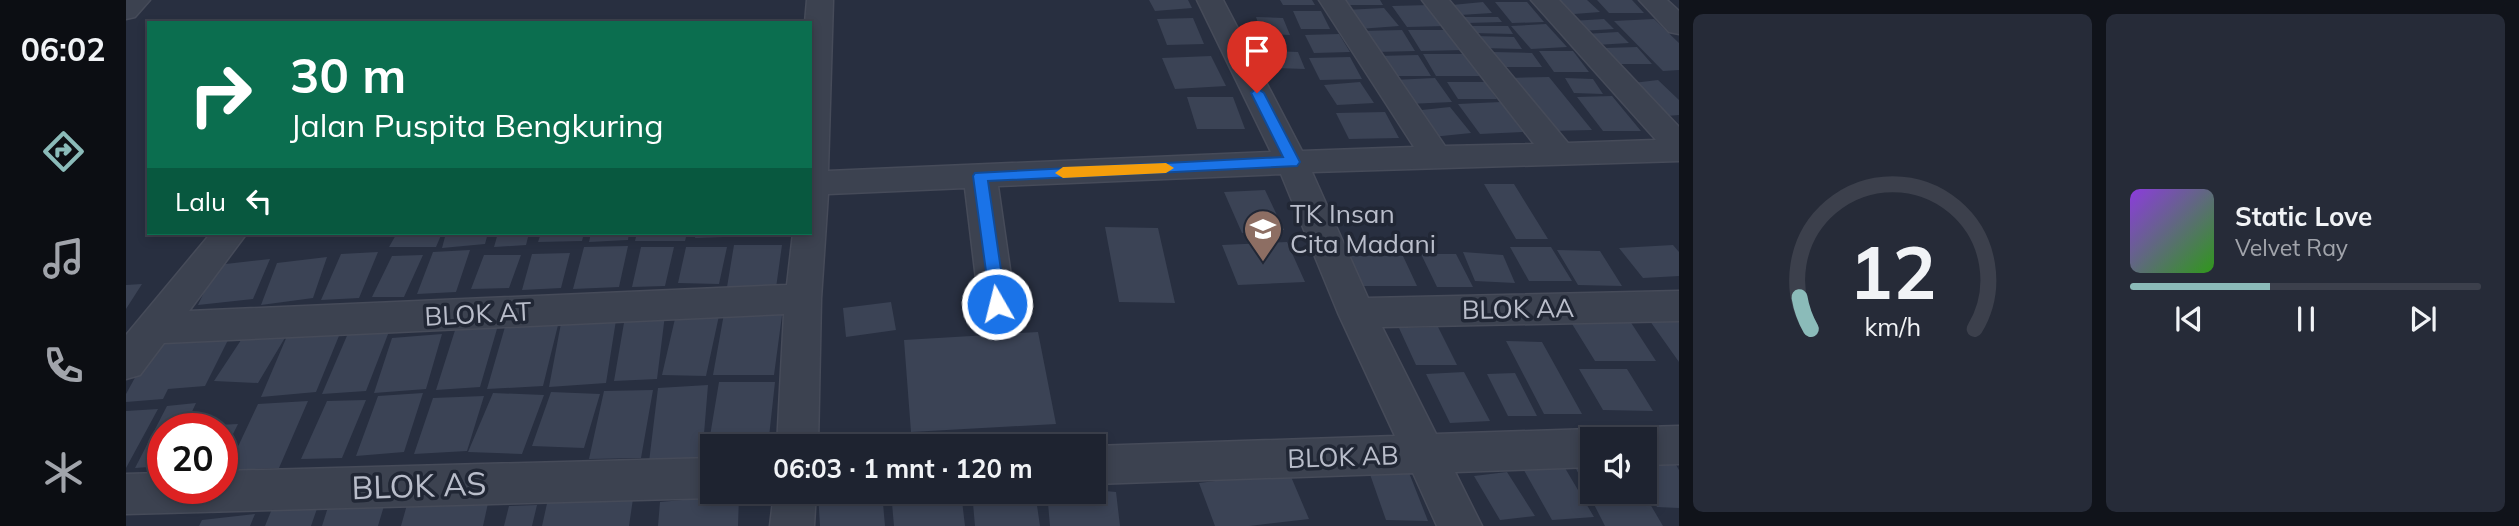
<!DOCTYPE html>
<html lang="id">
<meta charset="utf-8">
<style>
:root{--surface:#1e2330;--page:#262b38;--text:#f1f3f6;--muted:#a1a4ab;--line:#3c404c;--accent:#8bbbb9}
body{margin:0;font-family:Mulish,sans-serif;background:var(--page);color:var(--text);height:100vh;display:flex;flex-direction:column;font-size:26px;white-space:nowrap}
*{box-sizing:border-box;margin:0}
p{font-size:23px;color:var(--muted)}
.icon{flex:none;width:38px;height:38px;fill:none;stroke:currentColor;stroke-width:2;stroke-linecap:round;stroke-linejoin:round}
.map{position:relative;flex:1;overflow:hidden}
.details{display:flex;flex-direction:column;gap:14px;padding:14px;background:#10131a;width:840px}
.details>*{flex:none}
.guide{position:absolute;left:21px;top:21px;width:665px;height:214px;border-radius:0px;box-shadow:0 4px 10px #0003,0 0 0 2px var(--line);background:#0b6e4f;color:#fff;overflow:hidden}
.buttons{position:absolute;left:1454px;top:427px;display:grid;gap:14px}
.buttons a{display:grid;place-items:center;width:77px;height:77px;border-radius:0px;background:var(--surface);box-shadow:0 4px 10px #0003,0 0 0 2px var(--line);font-size:35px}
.speed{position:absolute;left:21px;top:413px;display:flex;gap:14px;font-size:35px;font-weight:700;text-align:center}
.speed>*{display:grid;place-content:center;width:91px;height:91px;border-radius:50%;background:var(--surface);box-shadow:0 4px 10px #0003,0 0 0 2px var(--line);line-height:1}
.speed .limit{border:10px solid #d22;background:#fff;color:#111}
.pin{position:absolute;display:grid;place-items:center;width:60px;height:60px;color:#fff;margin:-72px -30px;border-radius:50% 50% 50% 0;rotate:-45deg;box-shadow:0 0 7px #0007}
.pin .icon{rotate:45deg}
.me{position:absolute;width:77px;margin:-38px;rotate:352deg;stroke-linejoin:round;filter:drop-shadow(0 0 5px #0008)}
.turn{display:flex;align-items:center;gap:24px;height:147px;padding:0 28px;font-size:32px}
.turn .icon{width:91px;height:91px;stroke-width:2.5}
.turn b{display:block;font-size:49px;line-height:60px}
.then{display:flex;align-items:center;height:66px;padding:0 28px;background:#0003;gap:14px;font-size:26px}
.details .widget{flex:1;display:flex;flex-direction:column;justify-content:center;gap:10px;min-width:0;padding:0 24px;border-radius:10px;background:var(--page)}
.details .dial{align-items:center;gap:0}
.dial svg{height:182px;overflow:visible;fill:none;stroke:var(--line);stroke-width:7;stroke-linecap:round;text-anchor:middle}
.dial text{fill:var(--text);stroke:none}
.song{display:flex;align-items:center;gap:21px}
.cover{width:84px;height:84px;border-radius:10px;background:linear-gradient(135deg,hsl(270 70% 55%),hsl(110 70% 35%))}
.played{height:7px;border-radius:4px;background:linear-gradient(90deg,var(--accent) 40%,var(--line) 40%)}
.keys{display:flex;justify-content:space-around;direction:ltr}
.details .tiles{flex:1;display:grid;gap:14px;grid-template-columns:repeat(2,1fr)}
.trip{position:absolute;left:574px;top:434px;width:406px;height:70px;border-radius:0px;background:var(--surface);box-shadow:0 4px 10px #0003,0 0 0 2px var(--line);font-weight:700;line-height:70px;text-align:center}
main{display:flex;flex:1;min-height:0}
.tab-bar{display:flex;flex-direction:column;width:126px;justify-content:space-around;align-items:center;background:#0c0e13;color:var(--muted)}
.tab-bar .icon{width:49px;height:49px}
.tab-bar .on{color:var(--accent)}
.tab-bar b{font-size:32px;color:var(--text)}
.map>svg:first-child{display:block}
.building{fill:#3b4355}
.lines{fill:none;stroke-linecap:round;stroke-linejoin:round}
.minor-casing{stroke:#464b59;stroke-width:3}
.minor{fill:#3c4250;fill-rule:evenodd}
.route{fill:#1a73e8;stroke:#114b97;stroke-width:2}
.slow{fill:#f59e0b}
.labels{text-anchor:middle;stroke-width:7;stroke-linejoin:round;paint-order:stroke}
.poi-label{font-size:26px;fill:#b9bdca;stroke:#212735;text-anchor:start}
.street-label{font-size:26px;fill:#b9bdca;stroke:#212735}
.near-street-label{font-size:32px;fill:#b9bdca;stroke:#212735}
</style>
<main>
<nav class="tab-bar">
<b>06:02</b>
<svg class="icon on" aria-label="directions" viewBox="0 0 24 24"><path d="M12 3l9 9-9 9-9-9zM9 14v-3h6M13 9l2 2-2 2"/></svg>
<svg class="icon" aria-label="music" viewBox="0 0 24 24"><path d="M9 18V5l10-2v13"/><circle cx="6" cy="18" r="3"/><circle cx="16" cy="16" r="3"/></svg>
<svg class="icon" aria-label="phone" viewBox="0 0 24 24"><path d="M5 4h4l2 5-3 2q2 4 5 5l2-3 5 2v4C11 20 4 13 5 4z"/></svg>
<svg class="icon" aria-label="climate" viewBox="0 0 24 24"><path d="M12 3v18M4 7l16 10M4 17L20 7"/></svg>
</nav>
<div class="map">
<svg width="1553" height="526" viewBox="0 0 1553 526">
<rect width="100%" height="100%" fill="#282f40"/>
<path class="building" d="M1023,0H1062L1066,8L1029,11Z
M1154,0H1186L1189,5H1157Z
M1215,0H1254L1257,5H1218Z
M1434,0H1461L1474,12L1448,14Z
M1471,0H1506L1518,13H1483Z
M1357,2L1366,13L1334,15L1326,5Z
M1369,2H1401L1418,22L1386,23Z
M1304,5L1319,26L1281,27L1266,6Z
M1258,8L1273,26L1233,29L1219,10Z
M1167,11H1195L1204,29H1175Z
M1130,17L1157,18L1164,35L1136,34Z
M1337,17H1372L1376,22L1341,23Z
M1067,18L1078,44L1041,45L1031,19Z
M1478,19L1488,29L1454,31L1445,21Z
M1528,19L1553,43V70L1537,71L1488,21Z
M1420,24L1441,47L1405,49L1385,26Z
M1342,26H1382L1387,34L1347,33Z
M1276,30L1289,51L1249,52L1237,31Z
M1282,30H1323L1338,50L1295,51Z
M1492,32L1503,43L1470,45L1459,34Z
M1213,34L1224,52L1188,53L1179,35Z
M1349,36L1388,37L1396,49L1356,48Z
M1511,47L1526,64H1492L1478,48Z
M1144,51L1172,52L1179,69L1150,68Z
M1413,51H1447L1463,72H1428Z
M1367,52L1406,53L1416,67H1377Z
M1297,54H1342L1356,76H1310Z
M1292,55L1305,76H1263L1251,56Z
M1085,56L1100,86L1049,89L1036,58Z
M1224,57L1236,79L1194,80L1183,58Z
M1423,77L1466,130L1422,131L1381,78Z
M1309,78L1326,102L1282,104L1267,80Z
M1439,78L1467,79L1477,94L1448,93Z
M1532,80L1553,100V115L1540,116L1507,83Z
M1234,82L1248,103L1211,105L1198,85Z
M1321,82H1359L1371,99H1332Z
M1486,96L1515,131H1477L1451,97Z
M1061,97H1107L1119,129H1071Z
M1375,102L1397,132L1354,134L1332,104Z
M1324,107L1345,133L1306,137L1286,111Z
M1259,112L1273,138L1223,139L1210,113Z
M1358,184H1388L1422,239H1390Z
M1139,190L1158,230L1116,233L1098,192Z
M979,227L1032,228L1049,303L993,302Z
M271,233H316L310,247H263Z
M320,233H362L359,244L316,248Z
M372,233H403L400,245L368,247Z
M415,233H458L456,241L412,242Z
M465,233H503L502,240L463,242Z
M511,233H561L559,241H509Z
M570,233H598V237L569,238Z
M607,233H651L650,236H607Z
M1161,242L1179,282L1112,285L1096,245Z
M608,245H656L650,288L601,287Z
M1547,245L1553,252V276L1517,278L1493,248Z
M502,246L493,287L447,289L458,247Z
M515,247H548L539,286L506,287Z
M560,247H601L593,284L552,283Z
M1384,247H1425L1446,281H1403Z
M344,250L330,292L291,294L307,252Z
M1431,250L1474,251L1496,286L1452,285Z
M252,252L233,298L195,300L215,254Z
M1337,252L1377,255L1389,283L1349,281Z
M444,253L435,288L396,290L406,254Z
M1295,254H1330L1347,287H1311Z
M297,255L278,297H246L266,256Z
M358,255H395L383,288L345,289Z
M1223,256H1277L1291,286H1236Z
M201,257L187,298L135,305L151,263Z
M144,259L127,299L72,305L91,265Z
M16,284L0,309V285Z
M765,302L770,330L720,337L717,308Z
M599,308H657L648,375H587Z
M551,310L594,311L580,376L536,375Z
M1553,313V362L1519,314Z
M491,314L480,383L423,387L436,318Z
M539,315L531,379L488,381L499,317Z
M434,317L417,386L361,389L381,320Z
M1502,318L1530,361H1469L1443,319Z
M373,322L354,387L310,390L331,324Z
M217,326L190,392L135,397L164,329Z
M1312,327L1331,365H1290L1273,328Z
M264,329L240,391L196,394L223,331Z
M107,330L79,386L42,389L37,399L0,402V394L29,341Z
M912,332L930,424L785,432L778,340Z
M119,334L160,336L132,383L88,381Z
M316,334L300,389L248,393L266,338Z
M1380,341L1416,342L1456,414H1418Z
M1453,369H1501L1527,411L1477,410Z
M1338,372L1364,421L1324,423L1300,374Z
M1389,373L1411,416H1382L1361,374Z
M593,382H649L642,446H586V454H581Z
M582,385L576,458L523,462L532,388Z
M527,390L515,458L463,459L478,391Z
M425,392L474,394L458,448L406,446Z
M297,393L278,452L230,456L252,396Z
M367,393L418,395L396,454L342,452Z
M358,396L341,451L288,454L307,398Z
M240,400L216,458L175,459L201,401Z
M182,401L153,468L101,470L132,404Z
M70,403L58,429H37V466L9,468L41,406Z
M32,409L0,468V411Z
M112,424L96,456V429H69L71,426Z
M1444,457L1466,458V492H1517L1537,526H1479Z
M1239,460H1278L1302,521L1260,520Z
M1436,463L1468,517L1426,520L1395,465Z
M1519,463H1549L1553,470V508L1531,507L1519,486Z
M1163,472L1183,519L1123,526H1089L1073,483Z
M1381,472L1409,516L1374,520L1348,476Z
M509,485L503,526H416L424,490Z
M968,490L990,492L994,526H924L921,492Z
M756,492L759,526H694L692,493Z
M765,492H835L839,526H768Z
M846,492H909L914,526H849Z
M364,494L357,526H275L282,501Z
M613,495L612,526H532L534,502Z
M260,499L252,526H196L203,504Z
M194,500L185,526H139L148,504Z
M411,505L406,526H378L383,506Z
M129,514L124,526H73L76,520Z"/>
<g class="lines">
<defs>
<path id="minor" d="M0,0H24L9,17L0,19Z
M681,0H707L702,171L1145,152L1071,0H1097L1176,151L1288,147L1193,0H1219L1319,146L1408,144L1296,0H1323L1442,143L1530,140L1405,0H1433L1553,127V161L1186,172L1242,298L1553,291V321L1256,327L1310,434L1466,429L1481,435L1483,439H1466V467L1329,472L1356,526H1311L1287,473L968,484V446L1269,436L1212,313L1155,174L872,186L889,304L884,314L871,319L858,314L853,304L839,188L702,194L695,299L692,446H651L658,314L38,343L14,375L0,379V335L85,233H121L63,311L661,285L667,233H684V23H679Z
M1513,0H1541L1553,11V34L1543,32Z
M1553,426V464L1519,465V439H1502L1504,433L1519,427Z
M586,458V492H601L586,498L0,514V474L37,473V488H96V471Z
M648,492H690L688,526H644Z"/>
</defs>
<use href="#minor" class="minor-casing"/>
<use href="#minor" class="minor"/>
</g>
<path class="route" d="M1131,88L1138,93L1174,162L1171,166L862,181L880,304L871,310L865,308L847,176L849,173L1157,157L1125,93Z"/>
<path class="slow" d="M1040,163L1048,168L1040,173L937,178L929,173L937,167Z"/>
<defs>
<symbol id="school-pin" viewBox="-11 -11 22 30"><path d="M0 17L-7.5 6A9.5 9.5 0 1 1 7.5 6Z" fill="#8d6e63" stroke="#212735"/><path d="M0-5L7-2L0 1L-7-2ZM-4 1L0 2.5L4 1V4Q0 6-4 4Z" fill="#fff"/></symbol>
</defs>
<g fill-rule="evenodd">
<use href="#school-pin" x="1115" y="207" width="44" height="60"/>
</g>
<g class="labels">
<g class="poi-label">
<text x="1164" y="223">TK Insan<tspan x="1164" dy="30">Cita Madani</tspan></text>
</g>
<g class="street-label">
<text transform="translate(1392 309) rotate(-1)" y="9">BLOK AA</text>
<text transform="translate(352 314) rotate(-3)" y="9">BLOK AT</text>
<text transform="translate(1217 457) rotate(-2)" y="9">BLOK AB</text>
</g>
<g class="near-street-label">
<text transform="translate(293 486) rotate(-2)" y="11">BLOK AS</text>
</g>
</g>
</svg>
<div class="buttons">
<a><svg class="icon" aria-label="sound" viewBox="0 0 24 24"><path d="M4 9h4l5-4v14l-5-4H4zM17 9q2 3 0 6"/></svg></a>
</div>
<div class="speed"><div class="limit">20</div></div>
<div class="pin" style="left:1131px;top:93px;background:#d93025"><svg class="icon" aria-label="arrive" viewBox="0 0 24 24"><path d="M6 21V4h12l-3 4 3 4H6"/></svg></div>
<svg class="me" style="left:871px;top:304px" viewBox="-20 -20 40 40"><circle r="17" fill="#1a73e8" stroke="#fff" stroke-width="3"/><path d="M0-11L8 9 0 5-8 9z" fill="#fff"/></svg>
<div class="trip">06:03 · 1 mnt · 120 m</div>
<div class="guide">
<div class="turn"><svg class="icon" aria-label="right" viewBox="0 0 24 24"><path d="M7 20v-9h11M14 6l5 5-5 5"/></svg><div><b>30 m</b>Jalan Puspita Bengkuring</div></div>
<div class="then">Lalu<svg class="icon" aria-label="left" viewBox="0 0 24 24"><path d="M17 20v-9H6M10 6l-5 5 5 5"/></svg></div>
</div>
</div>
<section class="details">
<div class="tiles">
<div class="widget dial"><svg viewBox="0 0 100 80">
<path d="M14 69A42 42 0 1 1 86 69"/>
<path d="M14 69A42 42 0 0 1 9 55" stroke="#8bbbb9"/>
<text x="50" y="56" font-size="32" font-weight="700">12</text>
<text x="50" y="72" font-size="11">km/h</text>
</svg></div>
<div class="widget">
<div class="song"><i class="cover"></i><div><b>Static Love</b><p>Velvet Ray</p></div></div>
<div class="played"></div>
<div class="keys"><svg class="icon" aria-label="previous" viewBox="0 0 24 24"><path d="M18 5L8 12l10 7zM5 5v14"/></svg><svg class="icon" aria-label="pause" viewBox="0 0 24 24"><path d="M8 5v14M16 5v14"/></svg><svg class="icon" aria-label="next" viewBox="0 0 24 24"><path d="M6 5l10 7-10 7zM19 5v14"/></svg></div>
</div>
</div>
</section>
</main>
